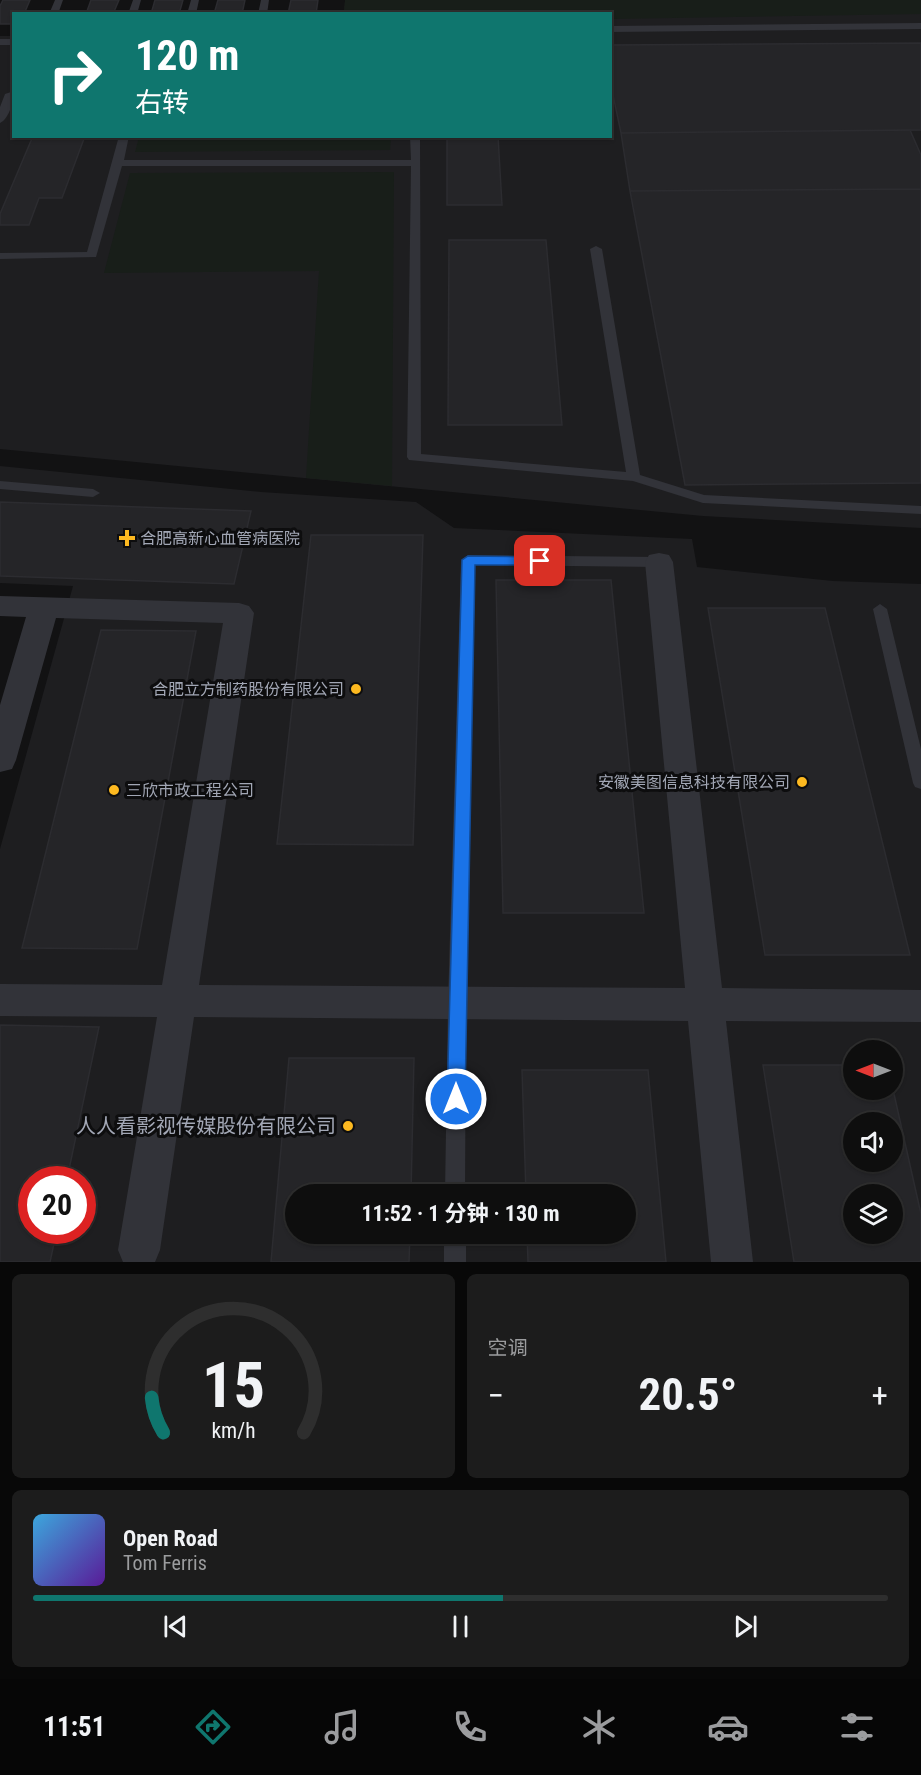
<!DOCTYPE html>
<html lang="zh">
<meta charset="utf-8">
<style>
:root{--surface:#0e0e0e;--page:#1c1c1c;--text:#f1f3f6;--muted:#9b9c9e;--line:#2e2e2e;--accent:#0f766e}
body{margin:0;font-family:"Roboto Condensed","Noto Sans SC",sans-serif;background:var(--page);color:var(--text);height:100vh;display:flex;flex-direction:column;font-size:22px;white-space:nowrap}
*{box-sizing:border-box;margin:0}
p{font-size:20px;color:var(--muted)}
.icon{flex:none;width:33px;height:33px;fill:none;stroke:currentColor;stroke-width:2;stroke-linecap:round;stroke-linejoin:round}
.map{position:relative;height:1262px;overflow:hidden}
.details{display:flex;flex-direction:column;gap:12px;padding:12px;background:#080808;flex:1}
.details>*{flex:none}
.hud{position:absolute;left:12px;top:12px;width:600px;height:126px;border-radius:0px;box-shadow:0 2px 4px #0004,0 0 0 2px var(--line);background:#0f766e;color:#fff;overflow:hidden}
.needle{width:39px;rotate:270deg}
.tools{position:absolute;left:843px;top:1040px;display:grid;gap:12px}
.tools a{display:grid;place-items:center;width:60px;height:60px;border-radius:50%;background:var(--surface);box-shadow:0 2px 4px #0004,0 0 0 2px var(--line);font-size:30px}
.speed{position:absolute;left:18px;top:1166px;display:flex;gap:12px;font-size:30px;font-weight:700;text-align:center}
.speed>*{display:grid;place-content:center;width:78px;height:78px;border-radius:50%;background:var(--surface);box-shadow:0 2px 4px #0004,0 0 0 2px var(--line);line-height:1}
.speed .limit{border:9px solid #d22;background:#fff;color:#111}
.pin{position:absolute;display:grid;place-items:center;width:51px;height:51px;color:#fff;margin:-26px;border-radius:12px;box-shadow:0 3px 9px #0006}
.me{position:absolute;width:66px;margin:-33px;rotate:0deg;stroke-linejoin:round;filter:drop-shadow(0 0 4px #0008)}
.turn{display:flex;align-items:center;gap:21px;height:126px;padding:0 24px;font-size:27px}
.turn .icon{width:78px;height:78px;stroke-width:2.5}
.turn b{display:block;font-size:42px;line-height:51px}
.big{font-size:45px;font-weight:700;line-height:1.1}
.details .widget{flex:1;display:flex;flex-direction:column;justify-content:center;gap:9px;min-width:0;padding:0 21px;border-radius:9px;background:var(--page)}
.details .dial{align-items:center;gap:0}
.dial svg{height:156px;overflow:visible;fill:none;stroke:var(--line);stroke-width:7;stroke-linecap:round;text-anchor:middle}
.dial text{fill:var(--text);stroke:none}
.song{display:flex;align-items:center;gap:18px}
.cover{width:72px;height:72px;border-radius:9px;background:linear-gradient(135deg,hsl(200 70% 55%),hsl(270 70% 35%))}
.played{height:6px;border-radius:3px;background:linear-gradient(90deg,var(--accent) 55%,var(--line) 55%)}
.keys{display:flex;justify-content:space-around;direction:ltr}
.heat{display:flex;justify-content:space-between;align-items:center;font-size:33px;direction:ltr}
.details .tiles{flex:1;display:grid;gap:12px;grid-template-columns:1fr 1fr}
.widget:last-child{grid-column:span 2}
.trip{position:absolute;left:285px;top:1184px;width:351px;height:60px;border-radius:30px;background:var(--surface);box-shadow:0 2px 4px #0004,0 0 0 2px var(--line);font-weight:700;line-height:60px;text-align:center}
.dock{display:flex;height:96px;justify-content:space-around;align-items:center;background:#060606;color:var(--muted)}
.dock .icon{width:42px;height:42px}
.dock .current{color:var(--accent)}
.dock b{font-size:27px;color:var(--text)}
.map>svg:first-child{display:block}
.built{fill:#1e1e20;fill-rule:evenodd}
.green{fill:#181e19}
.building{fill:#252528;stroke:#2c2c30;stroke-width:1.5;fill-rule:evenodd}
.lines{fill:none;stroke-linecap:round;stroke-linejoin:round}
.service{fill:#323339;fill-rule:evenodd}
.minor{fill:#323339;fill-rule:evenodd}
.route{fill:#1a73e8;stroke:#114b97;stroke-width:1.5}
.poi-dot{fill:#fdb920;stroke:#0d0d0e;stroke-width:2}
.labels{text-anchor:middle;stroke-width:6;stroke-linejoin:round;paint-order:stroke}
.poi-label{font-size:16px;fill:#a2a7b5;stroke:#0d0d0e;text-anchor:start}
.near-poi-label{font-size:20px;fill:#a2a7b5;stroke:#0d0d0e;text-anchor:end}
</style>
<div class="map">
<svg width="921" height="1262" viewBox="0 0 921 1262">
<rect width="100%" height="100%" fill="#121213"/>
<path class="built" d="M345,0H921V528L703,516L0,449V36H13L14,136H610V14L344,13Z
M0,466L261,492L416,502L454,528L692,539L697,567L833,581L921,584V1262H0V849L73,586L0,583ZM854,1050H892V1089H854ZM854,1122H892V1161H854ZM32,1179H82V1230H32ZM296,1194H626V1233H296ZM854,1194H892V1233H854Z"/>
<path class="green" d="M345,0H921V14L611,19L610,14L344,13Z
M139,137V136L391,137L390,150L135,152Z
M394,172L392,486L306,478L319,271L104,273L130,173Z"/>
<path class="building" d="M3,0H30L24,14H14V24H0V6Z
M91,0H119L113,14H86Z
M155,0H183L179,14H151Z
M218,0H245L242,14H214Z
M291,0H318L316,14H288Z
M921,43V130L621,133L610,81V45Z
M910,130L921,155V189L630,191L621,133Z
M33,136H85L62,198H39L29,225H0V214Z
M447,136H498L502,205H447Z
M921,189V483L685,485L630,191Z
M449,240H546L562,425H448Z
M0,502L251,511L234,584L0,576Z
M311,535H423L413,845L277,844Z
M496,580H611L644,913H503Z
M708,608H825L910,955H765Z
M101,630L196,631L137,949L22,948Z
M0,1025L99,1027L67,1179H32V1230H57L50,1262H0Z
M289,1058H414L411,1194H296V1233H410L409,1262H271Z
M763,1065H854V1089H892V1085L921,1214V1262H794ZM854,1122H892V1161H854ZM854,1194H892V1233H854Z
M522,1070H648L666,1262H528L527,1233H626V1194H526Z"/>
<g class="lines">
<path class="service" d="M55,0H63L58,14H49Z
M133,0H141L137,14H128Z
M191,0H199L196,14H187Z
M261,0H269L267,14H258Z
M921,23V29L610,32V26Z
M0,39H14V45H0Z
M14,91C14,101 9,119 0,123V107L5,94Z
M119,136H129L124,160H411L410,136H420L421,454L626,472L590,249L596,246L602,249L640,475L704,495L921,506V514L703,503L633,481L409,460L407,457L411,166H122L96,257L0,259V253L87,252Z
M0,481L93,489L100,493L93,497L0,489Z
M468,555L659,557L666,562L659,567L475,565L466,1003L465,1194H445L448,1003L461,560Z
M880,604L887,609L921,749V789L915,787L913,783L873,609Z
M444,1233H466V1262H444Z"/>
<path class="minor" d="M659,553L669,555L673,562L722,988L921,990V1022L726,1021L753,1262H711L688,1021L194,1017L160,1250L155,1262H123L118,1250L157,1017L0,1016V984L162,985L223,623L56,618L16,760L12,769L0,772V705L26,617L0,616V596L239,603L249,606L254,613L199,985L685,988L645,562L649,555Z"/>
</g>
<path class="route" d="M468,556L540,557L546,561L540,565H475L465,1099L462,1105L456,1107L450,1105L447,1099L462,560Z"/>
<g class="poi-dot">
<path d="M124 529h6v6h6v6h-6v6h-6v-6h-6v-6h6z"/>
<circle cx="356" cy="689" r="6"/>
<circle cx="802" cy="782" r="6"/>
<circle cx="114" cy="790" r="6"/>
<circle cx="348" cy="1126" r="6"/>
</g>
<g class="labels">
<g class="poi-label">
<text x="140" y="544">合肥高新心血管病医院</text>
<text x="344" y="695" text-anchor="end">合肥立方制药股份有限公司</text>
<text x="790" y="788" text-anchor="end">安徽美图信息科技有限公司</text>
<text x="126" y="796">三欣市政工程公司</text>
</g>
<g class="near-poi-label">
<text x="336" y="1133">人人看影视传媒股份有限公司</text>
</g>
</g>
</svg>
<div class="tools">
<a><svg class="needle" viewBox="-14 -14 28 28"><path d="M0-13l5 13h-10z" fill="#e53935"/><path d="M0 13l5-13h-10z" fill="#9b9c9e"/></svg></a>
<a><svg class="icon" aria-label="sound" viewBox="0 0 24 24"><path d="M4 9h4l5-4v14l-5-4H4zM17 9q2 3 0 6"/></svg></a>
<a><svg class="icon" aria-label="layers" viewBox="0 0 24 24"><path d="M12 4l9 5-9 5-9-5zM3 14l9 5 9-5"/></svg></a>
</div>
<div class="speed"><div class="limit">20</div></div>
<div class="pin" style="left:540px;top:561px;background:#d93025"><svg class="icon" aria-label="arrive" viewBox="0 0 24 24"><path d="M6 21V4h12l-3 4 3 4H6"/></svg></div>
<svg class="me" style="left:456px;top:1099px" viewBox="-20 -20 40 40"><circle r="17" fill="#1a73e8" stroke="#fff" stroke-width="3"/><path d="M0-11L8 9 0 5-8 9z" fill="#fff"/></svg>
<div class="trip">11:52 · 1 分钟 · 130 m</div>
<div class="hud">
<div class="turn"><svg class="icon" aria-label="right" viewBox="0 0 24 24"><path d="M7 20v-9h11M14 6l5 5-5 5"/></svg><div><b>120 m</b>右转</div></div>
</div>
</div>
<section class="details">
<div class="tiles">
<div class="widget dial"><svg viewBox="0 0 100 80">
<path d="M14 69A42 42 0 1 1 86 69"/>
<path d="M14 69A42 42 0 0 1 8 51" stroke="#0f766e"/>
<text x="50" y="56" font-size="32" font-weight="700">15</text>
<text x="50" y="72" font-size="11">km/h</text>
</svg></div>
<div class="widget"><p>空调</p>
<div class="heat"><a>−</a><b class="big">20.5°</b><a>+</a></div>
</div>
<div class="widget">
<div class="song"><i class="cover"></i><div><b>Open Road</b><p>Tom Ferris</p></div></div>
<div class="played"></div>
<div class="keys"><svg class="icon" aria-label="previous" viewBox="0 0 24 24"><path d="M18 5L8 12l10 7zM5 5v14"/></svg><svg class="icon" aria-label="pause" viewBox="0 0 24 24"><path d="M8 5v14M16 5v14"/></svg><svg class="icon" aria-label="next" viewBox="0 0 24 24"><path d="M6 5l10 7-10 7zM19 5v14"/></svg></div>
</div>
</div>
</section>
<nav class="dock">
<b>11:51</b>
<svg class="icon current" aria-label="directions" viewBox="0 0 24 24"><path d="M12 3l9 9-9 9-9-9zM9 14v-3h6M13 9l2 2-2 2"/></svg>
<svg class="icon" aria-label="music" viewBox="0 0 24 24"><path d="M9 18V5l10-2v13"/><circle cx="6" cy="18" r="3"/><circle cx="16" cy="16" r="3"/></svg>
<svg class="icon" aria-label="phone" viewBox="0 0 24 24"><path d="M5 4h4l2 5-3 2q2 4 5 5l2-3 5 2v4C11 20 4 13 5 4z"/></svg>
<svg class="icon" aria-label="climate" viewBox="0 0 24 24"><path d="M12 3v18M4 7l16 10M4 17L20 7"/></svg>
<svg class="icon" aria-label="car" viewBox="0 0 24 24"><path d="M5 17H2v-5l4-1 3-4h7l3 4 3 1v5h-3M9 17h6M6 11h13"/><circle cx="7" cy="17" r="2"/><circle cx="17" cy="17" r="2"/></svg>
<svg class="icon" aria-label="filters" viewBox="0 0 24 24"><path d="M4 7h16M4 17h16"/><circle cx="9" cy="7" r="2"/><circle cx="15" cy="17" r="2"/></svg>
</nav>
